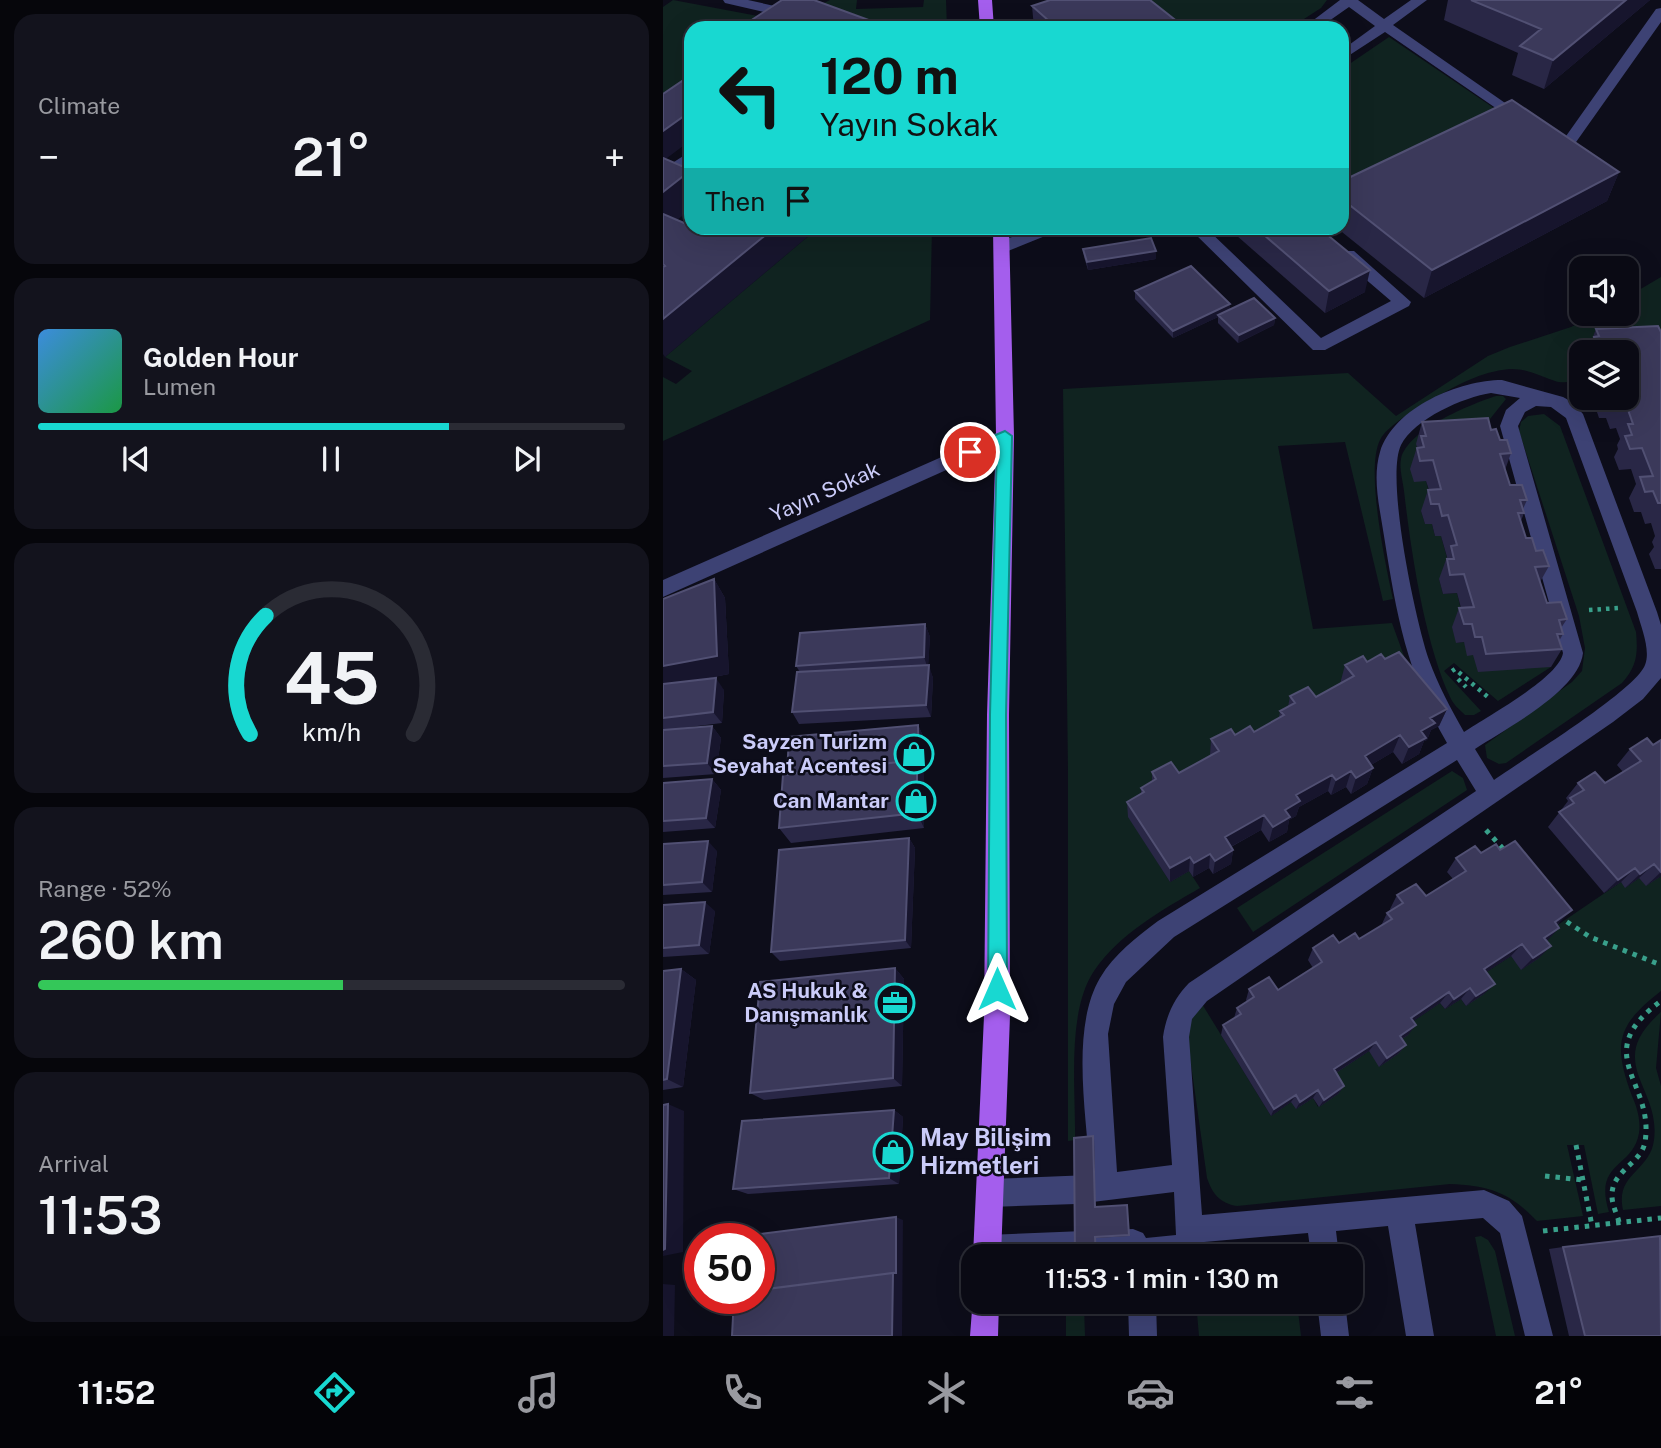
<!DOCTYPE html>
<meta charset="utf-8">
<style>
:root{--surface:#0a0a14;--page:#13131d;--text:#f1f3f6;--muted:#999aa0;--line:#2a2b34;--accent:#18d8d1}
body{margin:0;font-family:"Public Sans",sans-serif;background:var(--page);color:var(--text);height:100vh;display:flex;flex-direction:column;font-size:26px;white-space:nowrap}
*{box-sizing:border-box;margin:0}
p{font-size:23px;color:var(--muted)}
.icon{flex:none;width:38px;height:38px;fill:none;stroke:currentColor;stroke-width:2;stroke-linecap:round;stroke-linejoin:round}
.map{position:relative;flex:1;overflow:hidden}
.details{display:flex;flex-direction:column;gap:14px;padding:14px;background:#06060b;width:663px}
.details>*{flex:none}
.banner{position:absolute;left:21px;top:21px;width:665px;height:214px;border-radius:21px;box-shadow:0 7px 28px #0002,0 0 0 2px var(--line);background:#18d8d1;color:#111;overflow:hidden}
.fabs{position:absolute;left:906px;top:256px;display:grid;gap:14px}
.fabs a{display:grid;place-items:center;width:70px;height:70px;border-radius:14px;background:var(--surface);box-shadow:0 7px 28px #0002,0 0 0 2px var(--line);font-size:35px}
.speed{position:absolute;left:21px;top:1223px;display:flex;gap:14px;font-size:35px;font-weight:700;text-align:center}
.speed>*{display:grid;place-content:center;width:91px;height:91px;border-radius:50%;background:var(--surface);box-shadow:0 7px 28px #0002,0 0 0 2px var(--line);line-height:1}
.speed .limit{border:10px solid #d22;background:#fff;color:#111}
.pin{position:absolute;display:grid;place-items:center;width:60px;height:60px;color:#fff;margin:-30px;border:4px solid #fff;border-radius:50%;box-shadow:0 2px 7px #0007}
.me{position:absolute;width:77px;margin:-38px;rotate:0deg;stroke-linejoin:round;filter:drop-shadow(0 0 5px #0008)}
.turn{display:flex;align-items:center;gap:24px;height:147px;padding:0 21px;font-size:32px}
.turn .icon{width:91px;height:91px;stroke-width:2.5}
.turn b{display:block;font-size:49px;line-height:60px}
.then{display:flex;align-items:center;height:66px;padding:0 21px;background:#0003;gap:14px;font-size:26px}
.big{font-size:52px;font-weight:600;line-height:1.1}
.details .card{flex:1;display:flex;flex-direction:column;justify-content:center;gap:10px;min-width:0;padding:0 24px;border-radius:21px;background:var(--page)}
.details .dial{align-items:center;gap:0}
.dial svg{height:182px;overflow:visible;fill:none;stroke:var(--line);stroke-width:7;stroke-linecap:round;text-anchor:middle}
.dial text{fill:var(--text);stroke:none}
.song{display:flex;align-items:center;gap:21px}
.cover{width:84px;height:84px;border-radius:10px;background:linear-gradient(135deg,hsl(210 70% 55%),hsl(140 70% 35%))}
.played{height:7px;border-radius:4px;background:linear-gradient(90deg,var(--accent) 70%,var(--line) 70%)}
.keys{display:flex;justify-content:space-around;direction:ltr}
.heat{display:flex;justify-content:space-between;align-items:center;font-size:38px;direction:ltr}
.charge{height:10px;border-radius:5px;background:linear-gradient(90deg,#34c759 52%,var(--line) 0)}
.trip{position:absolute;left:298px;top:1244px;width:402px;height:70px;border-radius:21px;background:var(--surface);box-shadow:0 7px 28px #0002,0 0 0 2px var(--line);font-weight:600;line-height:70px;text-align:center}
.tab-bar{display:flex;height:112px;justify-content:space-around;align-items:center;background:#040408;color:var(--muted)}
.tab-bar .icon{width:49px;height:49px}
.tab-bar .on{color:var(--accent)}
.tab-bar b{font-size:32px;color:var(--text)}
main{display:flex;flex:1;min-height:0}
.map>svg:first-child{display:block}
.green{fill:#102320}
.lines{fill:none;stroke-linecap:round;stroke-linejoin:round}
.path-far1{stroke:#39a08b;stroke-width:4.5;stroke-dasharray:3.5 5;stroke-linecap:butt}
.path{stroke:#39a08b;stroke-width:5;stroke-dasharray:4.5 6;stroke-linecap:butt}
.minor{fill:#3d4274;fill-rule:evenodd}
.major{fill:#a45eed;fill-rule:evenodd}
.wall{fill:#292746}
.shaded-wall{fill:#17152d}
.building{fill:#3b395a;stroke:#515073;stroke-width:2}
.route{fill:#18d8d1;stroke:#108c88;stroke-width:2}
.labels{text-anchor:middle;stroke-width:5;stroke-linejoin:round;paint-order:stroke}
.street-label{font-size:21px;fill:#cbccf9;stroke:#0d0d1a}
.poi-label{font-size:21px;font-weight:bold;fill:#cbccf9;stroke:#0d0d1a;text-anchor:end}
.near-poi-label{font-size:24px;font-weight:bold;fill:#cbccf9;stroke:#0d0d1a;text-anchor:start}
</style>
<main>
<section class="details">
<div class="card"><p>Climate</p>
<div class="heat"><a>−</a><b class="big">21°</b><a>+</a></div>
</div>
<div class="card">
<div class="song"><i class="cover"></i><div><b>Golden Hour</b><p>Lumen</p></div></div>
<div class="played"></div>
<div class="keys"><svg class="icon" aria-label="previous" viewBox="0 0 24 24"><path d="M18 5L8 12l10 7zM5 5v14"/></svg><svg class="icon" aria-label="pause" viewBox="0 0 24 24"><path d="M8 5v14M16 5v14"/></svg><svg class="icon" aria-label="next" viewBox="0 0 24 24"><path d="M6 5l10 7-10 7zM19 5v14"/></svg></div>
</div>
<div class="card dial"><svg viewBox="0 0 100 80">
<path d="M14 69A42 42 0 1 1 86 69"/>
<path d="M14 69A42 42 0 0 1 21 17" stroke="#18d8d1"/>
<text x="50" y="56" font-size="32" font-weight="700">45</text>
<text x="50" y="72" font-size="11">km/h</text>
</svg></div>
<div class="card"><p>Range · 52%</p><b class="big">260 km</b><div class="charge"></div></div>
<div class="card"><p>Arrival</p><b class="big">11:53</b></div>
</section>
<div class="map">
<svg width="998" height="1336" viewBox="0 0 998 1336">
<rect width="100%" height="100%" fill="#0d0d1a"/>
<path class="green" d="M10,0L95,16L83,28H28V104L0,124V7Z
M167,0H194L193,9L260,7L261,0H283L284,28H170L137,15Z
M475,0H664L658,8L627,28H508Z
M726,37L853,123L679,208V69Z
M155,228H269L267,320L0,441V377L13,384L29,371L2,357Z
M998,277V363L984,348L924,351L919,352V381C911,381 900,384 892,381C877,376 863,368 846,369C818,372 795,384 772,398C757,407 724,425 717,440C702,470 723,566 730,599L720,601L682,442L615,446L650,629L729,623L749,678L685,694L547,756L466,817L507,882L526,871L537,888C499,910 456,934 431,971C403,1013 413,1091 412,1140L405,1141V770L400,389L685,373L733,416L825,356L847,347L908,327L936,313H964V297Z
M833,396H840L843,399L819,429L763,481L771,510L758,511L762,524H769L772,536H778L786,565L784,578L776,579L780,594L794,593L802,626L793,643L801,642L810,655L888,667L835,701L791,663L781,671L818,711L811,715H802C797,710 791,705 788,699C762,645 748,552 741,491C740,482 736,468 738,459C744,430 808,404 833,396Z
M881,414L897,426L973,632C975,654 974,666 959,683L843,763L836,764L824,758L822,745L909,682L919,671L922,648L916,616L856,431L858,422L865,416Z
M789,771L800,778L804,790L590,932L574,908Z
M998,876V991C953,1026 950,1044 969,1096C974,1107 978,1121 976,1133C970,1169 930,1161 946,1212L935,1214L921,1145H904L920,1216L874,1221C846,1192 827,1186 787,1184L574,1206C557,1203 550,1195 544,1178L524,1036L530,1012L539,1004L608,1116L628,1102L650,1098L655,1107L665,1078L706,1051L717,1066L740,1028L777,1003L782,1009L798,999L803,1006L811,980L848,956L859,969L875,958L880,935L958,882L963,887L976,878L983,885Z
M998,1012L993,1068L998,1086V1206L960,1210C952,1173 987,1172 991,1140C998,1086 940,1063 998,1012Z
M818,1236L825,1240L832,1251L852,1336H833L812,1237Z
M533,1302H634L638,1336H536Z
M421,1306L422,1336H403V1307Z"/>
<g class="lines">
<path class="path-far1" d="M926,610L956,608
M789,671L792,669L825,697
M795,679L803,687"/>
<path class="path" d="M823,830L843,852
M895,916L927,937L998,965
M913,1145L929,1226
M882,1176L920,1180
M956,1222C954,1214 949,1205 949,1196C948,1171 978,1164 982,1142C992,1081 925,1055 998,1001
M880,1231L998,1218"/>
<path class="minor" d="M60,0H85L125,9L127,12L110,28H95L110,14L62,3Z
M677,0H695L721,19L748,0H764L730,25L868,121L866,124H856L722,32L679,60V50L712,26L686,7L656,28H640Z
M998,8V22L906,152H896L893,149L896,146L993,9Z
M28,151V163L0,181V169Z
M373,228H394L392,232L345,251L339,252L331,247L333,243Z
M526,228H543L658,338L728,301L679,259L677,255L679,251H691L748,302L746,306L662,350H650Z
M839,380L900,397L909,402L920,414L994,612L998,625V678L980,699L950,722L544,1001L529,1019L526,1037L539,1215L821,1190L846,1201L859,1216L890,1336H862L837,1233L820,1218L752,1224L771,1336H743L725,1226L673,1231L676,1256H648L645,1233L541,1242L538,1256H313L310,1249L314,1239L324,1235L470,1229L480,1233L483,1238L513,1235L511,1192L413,1204L327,1207L317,1203L313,1193L317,1183L327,1179L427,1175C424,1117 407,1029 437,978C451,954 474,937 495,921L784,743C743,671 734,617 721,536C717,509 709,479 717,452C731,407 797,380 839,380ZM828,393L857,398L843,410L837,426L900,653C896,678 823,717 801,732C788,709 775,685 766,660C753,623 722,478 738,445C751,419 801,397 828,393ZM873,406L888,407L903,418L974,612C978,627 988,650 982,665C972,691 859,760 831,780L812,749C842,729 916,691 920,653L855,426L862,412ZM794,760L813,791L526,983C511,998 503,1016 500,1037L509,1165L454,1172L445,1034L451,1004L463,982L511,937Z
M342,429L348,431L351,436L348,441L0,597V580Z
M465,1302H493L494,1336H466Z
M654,1302H682L686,1336H658Z"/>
<path class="major" d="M315,0H329L331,28H317Z
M330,228H346L351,436L346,715L347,1016L338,1256H310L321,1016L324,715L333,436Z
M310,1297V1302H336L335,1336H307Z"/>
</g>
<path class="wall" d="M785,0H987L881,89L849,75L855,53L781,20Z
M369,6L511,19V28H371Z
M84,23L215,28H86Z
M956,172L944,201L761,298L674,228H679V181Z
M565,228H656L702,292L662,313Z
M420,249L493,251V259L425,270L421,257Z
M472,291L567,304V310L612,318L611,325L575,343L555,323V317L510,338L472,299Z
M933,329L998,332V569H992L986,554L991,547L989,542L992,536L988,523L982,524L978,512H971L966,498L973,484L968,469L956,470L951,457L955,449L954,445L957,439L953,428L947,429L943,418H936L932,406L936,397H964V352H924Z
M759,422L828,430L848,453L842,470L847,485L864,500L860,509L861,513L858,521L863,538L886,566L877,582L884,603L904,619L898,628L900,634L896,641L899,649L888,667L815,672L810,655L804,656L801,642L793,643L789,627L796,608H798L794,593L780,594L776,579L784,557L778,536H772L769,524H762L758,511L765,490H766L763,481L751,482L747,469L754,447L753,444Z
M51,579L62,598L66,674L36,680L61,690L59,723L18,728L49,726L58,738L53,774L0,778V599Z
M262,624L267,637L265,665L270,678L268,717L136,724L129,712L137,672L133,666Z
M722,659L784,709L776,726L768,730L764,740L761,741L756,754L739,764L730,752L708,765L710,768L704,784L688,794L683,787L668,795L665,791L636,807L633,816L626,820L624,832L606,842L598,830L568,847L570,850L568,864L550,874L546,868L530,877L526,871L507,882L465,817L464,802L478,794V788L489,781V772L516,773L547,756L548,739L591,732L616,718L617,711L625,707L627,696L653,697L677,684L682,665Z
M255,725L260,736L261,828L128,843L116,828L124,774Z
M990,745L998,876L983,886L976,878L962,888L958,882L941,893L885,827L905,801L903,798L915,783H942L960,772L954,765L967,749Z
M49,779L58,790L52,828L0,832V783Z
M246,838L252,848L248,948L117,961L108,952Z
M0,844L54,851L49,892L0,895Z
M818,853L896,923L894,925L884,941L876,958L858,970L848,956L823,972L821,994L803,1006L798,999L782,1009L777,1003L750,1021L745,1035L739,1039L743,1045L735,1054L716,1067L706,1051L673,1073L681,1086L675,1094L656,1107L650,1098L633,1109L628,1102L608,1116L558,1035L560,1025L571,1018L574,1008L584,1002L583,1000L586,989L615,990L650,968L645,960L650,948L696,939L718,926L724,913L728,911L727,909L734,895L763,896L790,879L784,872L793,858Z
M0,905L52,911L46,954L0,957Z
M232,968L241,979L239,1086L101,1100L87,1093Z
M18,969L33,980L20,1087L0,1090V971Z
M231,1110L240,1117L236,1184L85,1194L70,1189Z
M431,1139L432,1207L464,1205L466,1236L433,1238L412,1256Z
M900,1247L998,1336H906L886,1249Z"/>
<path class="shaded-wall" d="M963,0H987L881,89L890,60Z
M511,19V28H487Z
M28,111V140L0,161V131Z
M28,171V209L0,231V192Z
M956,172L944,201L761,298L769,270Z
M111,228H155L2,357L0,354V319Z
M493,251V259L425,270L424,262Z
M707,270L702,292L662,313L666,291Z
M567,304V312L555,315V317L510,338V331Z
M612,318L611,325L575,343L576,335Z
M51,579L62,598L66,674L0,687V666Z
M262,624L267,637L265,669L261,657Z
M266,665L270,678L268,717L263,705Z
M53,678L61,690L59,723L50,712Z
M784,709L776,726L768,730L764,740L761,741L756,754L739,764L746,747L767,718Z
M255,725L260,736L261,828L254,813V760Z
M49,726L58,738L53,774L44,763Z
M737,735L730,752L696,772L702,756Z
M710,768L704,784L688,794L693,778Z
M688,771L683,787L668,795L673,780Z
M669,775L665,791L636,807L633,816L626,820L624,832L606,842L610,827L633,795Z
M49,779L58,790L52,828L43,818Z
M601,815L598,830L560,851L562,837Z
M246,838L252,848L248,948L242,940Z
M45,841L54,851L49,892L39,882Z
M570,850L568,864L550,874L552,861Z
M547,854L546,868L530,877L531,863Z
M527,857L526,871L507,882V868Z
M991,864L976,878L962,888L977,874Z
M972,868L958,882L941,893L955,880Z
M998,872V876L983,886Z
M42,902L52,911L46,954L36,945Z
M909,910L896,923L880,935L892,922Z
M896,928L884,941L881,938Z
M859,944L848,956L811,980L821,969Z
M888,946L876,958L858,970L870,958Z
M232,968L241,979L239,1086L230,1078Z
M18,969L33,980L20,1087L4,1079Z
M832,984L821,994L803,1006L813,996Z
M807,988L798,999L782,1009L791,999Z
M786,992L777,1003L740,1028L748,1018Z
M753,1025L745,1035L729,1045L737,1036Z
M713,1042L706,1051L665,1078L671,1069Z
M743,1045L735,1054L716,1067L724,1058Z
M681,1086L675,1094L656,1107L661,1100Z
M655,1090L650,1098L633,1109L637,1102Z
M633,1095L628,1102L608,1116L611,1109Z
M5,1104L21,1111L20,1252L0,1256Z
M231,1110L240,1117L236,1184L226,1178Z
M430,1136L431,1139L432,1209V1207Z
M233,1217L240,1220L239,1336H229L230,1273Z
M0,1284L12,1285L11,1336H0Z"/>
<path class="building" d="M119,0H151L214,23L207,28H96L84,23Z
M387,0H487L511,19L487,28H394L369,6Z
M808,0H963L890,60L857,46L878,29Z
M28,75V111L0,131V94Z
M849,100L956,172L769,270L679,199V181Z
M0,158L28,170L0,192Z
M0,214L28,226V228L46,234L55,228H111L0,319V267L2,266L0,264Z
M593,228H656L707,270L666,291Z
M488,238L493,251L424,262L420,249Z
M528,266L567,304L510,331L472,291Z
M591,298L612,318L576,335L555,315Z
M995,326L998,332V503H995L990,491L982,492L977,477L990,476L979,448L967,449L962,436L969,435L965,424H970L964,407H958L954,397H964V352H930L928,347H935L931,337L936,336L933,329Z
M825,418L828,430L833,429L837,440H844L848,453L837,454L847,485H859L864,500H857L861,513H855L863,538H869L873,551L880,550L886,566L872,567L884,603L898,602L904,619L896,620L900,634H894L899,649L823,654L819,637H812L809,624H801L796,608L811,607L801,574L787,575L784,559H791L788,546L794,545L785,515L779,516L776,504H768L765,490L778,489L770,460L757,461L754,448L761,447L758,436H763L759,422Z
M51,579L54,656L0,666V599Z
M262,624L261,657L133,666L137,633Z
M736,652L784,709L767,718L772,723L758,731L763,738L746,747L737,735L702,756L710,768L693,778L688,771L673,780L669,775L633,795L637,801L622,810L627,817L610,827L601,815L562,837L570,850L552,861L547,854L531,863L527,857L507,868L464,802L481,792L478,788L493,779L489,772L508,762L516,773L556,751L548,739L568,729L572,735L587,726L591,732L621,715L617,711L632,703L627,696L645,687L653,697L691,676L682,665L700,656L704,662L718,654L722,659Z
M266,665L263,705L129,712L134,672Z
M53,678L50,712L0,718V684Z
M255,725L256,765L254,760L124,774L126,737Z
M49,726L44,763L0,766V730Z
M984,738L990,745L998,740V872L991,864L977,874L972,868L955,880L896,812L911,803L907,798L921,790L915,783L932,772L942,783L978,761L967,749Z
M254,760V813L116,828L120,775Z
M49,779L43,818L0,821V783Z
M246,838L242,940L108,952L116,850Z
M45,841L39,882L0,885V844Z
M852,841L909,910L892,922L896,928L881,938L888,946L870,958L859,944L821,969L832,984L813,996L807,988L791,999L786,992L748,1018L753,1025L737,1036L743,1045L724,1058L713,1042L671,1069L681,1086L661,1100L655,1090L637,1102L633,1095L611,1109L560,1025L578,1014L574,1008L591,997L586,989L606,977L615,990L659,962L650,948L670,935L676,943L692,933L696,939L729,919L724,913L740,903L734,895L753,884L763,896L803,871L793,858L812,846L818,853L833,844L837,850Z
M42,902L36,945L0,948V905Z
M232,968L230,1078L87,1093L97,982Z
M18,969L4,1079L0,1080V971Z
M5,1104L2,1249L0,1250V1105Z
M231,1110L226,1178L70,1189L79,1121Z
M430,1136L432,1207L464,1205L466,1235L432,1237L433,1256H412L411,1138Z
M233,1217V1273H230L96,1290V1239H80V1236Z
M997,1236L998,1336H922L900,1247Z
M230,1273L229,1336H69L71,1298H96V1290Z
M413,1302H433V1305L413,1306Z"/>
<path class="route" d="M342,431L349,436L343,715L344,989L341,996L334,998L328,996L325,989L327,715L334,445L307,457L300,452L302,448Z"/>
<defs>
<symbol id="shop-ring" viewBox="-11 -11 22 22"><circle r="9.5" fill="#0d0d1a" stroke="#18d8d1" stroke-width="1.5"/><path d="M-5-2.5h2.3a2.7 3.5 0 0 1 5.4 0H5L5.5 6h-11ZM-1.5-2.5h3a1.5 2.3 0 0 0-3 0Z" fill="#18d8d1"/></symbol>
<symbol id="office-ring" viewBox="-11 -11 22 22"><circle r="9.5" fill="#0d0d1a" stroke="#18d8d1" stroke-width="1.5"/><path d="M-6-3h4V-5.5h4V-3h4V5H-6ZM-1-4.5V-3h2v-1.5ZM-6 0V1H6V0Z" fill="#18d8d1"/></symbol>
</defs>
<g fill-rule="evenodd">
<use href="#shop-ring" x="229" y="732" width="44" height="44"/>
<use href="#shop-ring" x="231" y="779" width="44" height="44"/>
<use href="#office-ring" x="210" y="981" width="44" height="44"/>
<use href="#shop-ring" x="208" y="1130" width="44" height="44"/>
</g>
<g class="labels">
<g class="street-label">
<text transform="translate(162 492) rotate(-24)" y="7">Yayın Sokak</text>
</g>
<g class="poi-label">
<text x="224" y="749">Sayzen Turizm<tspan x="224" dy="24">Seyahat Acentesi</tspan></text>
<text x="226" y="808">Can Mantar</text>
<text x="205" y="998">AS Hukuk &amp;<tspan x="205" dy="24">Danışmanlık</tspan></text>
</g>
<g class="near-poi-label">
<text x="257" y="1146">May Bilişim<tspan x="257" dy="28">Hizmetleri</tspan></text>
</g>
</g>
</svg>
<div class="fabs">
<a><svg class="icon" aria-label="sound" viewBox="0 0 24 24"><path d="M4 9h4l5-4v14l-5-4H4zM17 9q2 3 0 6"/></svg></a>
<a><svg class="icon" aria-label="layers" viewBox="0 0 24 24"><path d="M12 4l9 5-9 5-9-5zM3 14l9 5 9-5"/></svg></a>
</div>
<div class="speed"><div class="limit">50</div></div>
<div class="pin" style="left:307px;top:452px;background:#d93025"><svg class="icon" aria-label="arrive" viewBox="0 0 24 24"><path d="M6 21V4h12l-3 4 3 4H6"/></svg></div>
<svg class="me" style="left:334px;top:989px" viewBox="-20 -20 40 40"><path d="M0-17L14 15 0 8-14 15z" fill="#18d8d1" stroke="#fff" stroke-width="4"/></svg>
<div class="trip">11:53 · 1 min · 130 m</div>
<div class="banner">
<div class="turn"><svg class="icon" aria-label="left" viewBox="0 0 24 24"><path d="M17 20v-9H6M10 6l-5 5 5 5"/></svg><div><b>120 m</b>Yayın Sokak</div></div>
<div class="then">Then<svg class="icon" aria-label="arrive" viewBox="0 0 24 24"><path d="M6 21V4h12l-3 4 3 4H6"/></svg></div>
</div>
</div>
</main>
<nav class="tab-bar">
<b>11:52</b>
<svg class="icon on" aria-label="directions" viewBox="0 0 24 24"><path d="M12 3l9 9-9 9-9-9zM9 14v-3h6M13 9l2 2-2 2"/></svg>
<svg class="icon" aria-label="music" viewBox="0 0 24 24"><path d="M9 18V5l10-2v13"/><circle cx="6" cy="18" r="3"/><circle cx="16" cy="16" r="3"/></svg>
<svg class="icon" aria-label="phone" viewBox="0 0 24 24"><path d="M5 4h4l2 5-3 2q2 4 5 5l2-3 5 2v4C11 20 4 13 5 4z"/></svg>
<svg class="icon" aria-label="climate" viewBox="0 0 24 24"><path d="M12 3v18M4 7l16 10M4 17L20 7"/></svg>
<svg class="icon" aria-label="car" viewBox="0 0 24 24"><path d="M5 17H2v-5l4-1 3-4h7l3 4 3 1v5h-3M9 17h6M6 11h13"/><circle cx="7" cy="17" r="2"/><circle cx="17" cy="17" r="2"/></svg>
<svg class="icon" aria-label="filters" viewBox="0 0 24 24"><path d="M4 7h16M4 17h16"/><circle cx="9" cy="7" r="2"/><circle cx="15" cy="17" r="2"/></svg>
<b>21°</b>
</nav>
